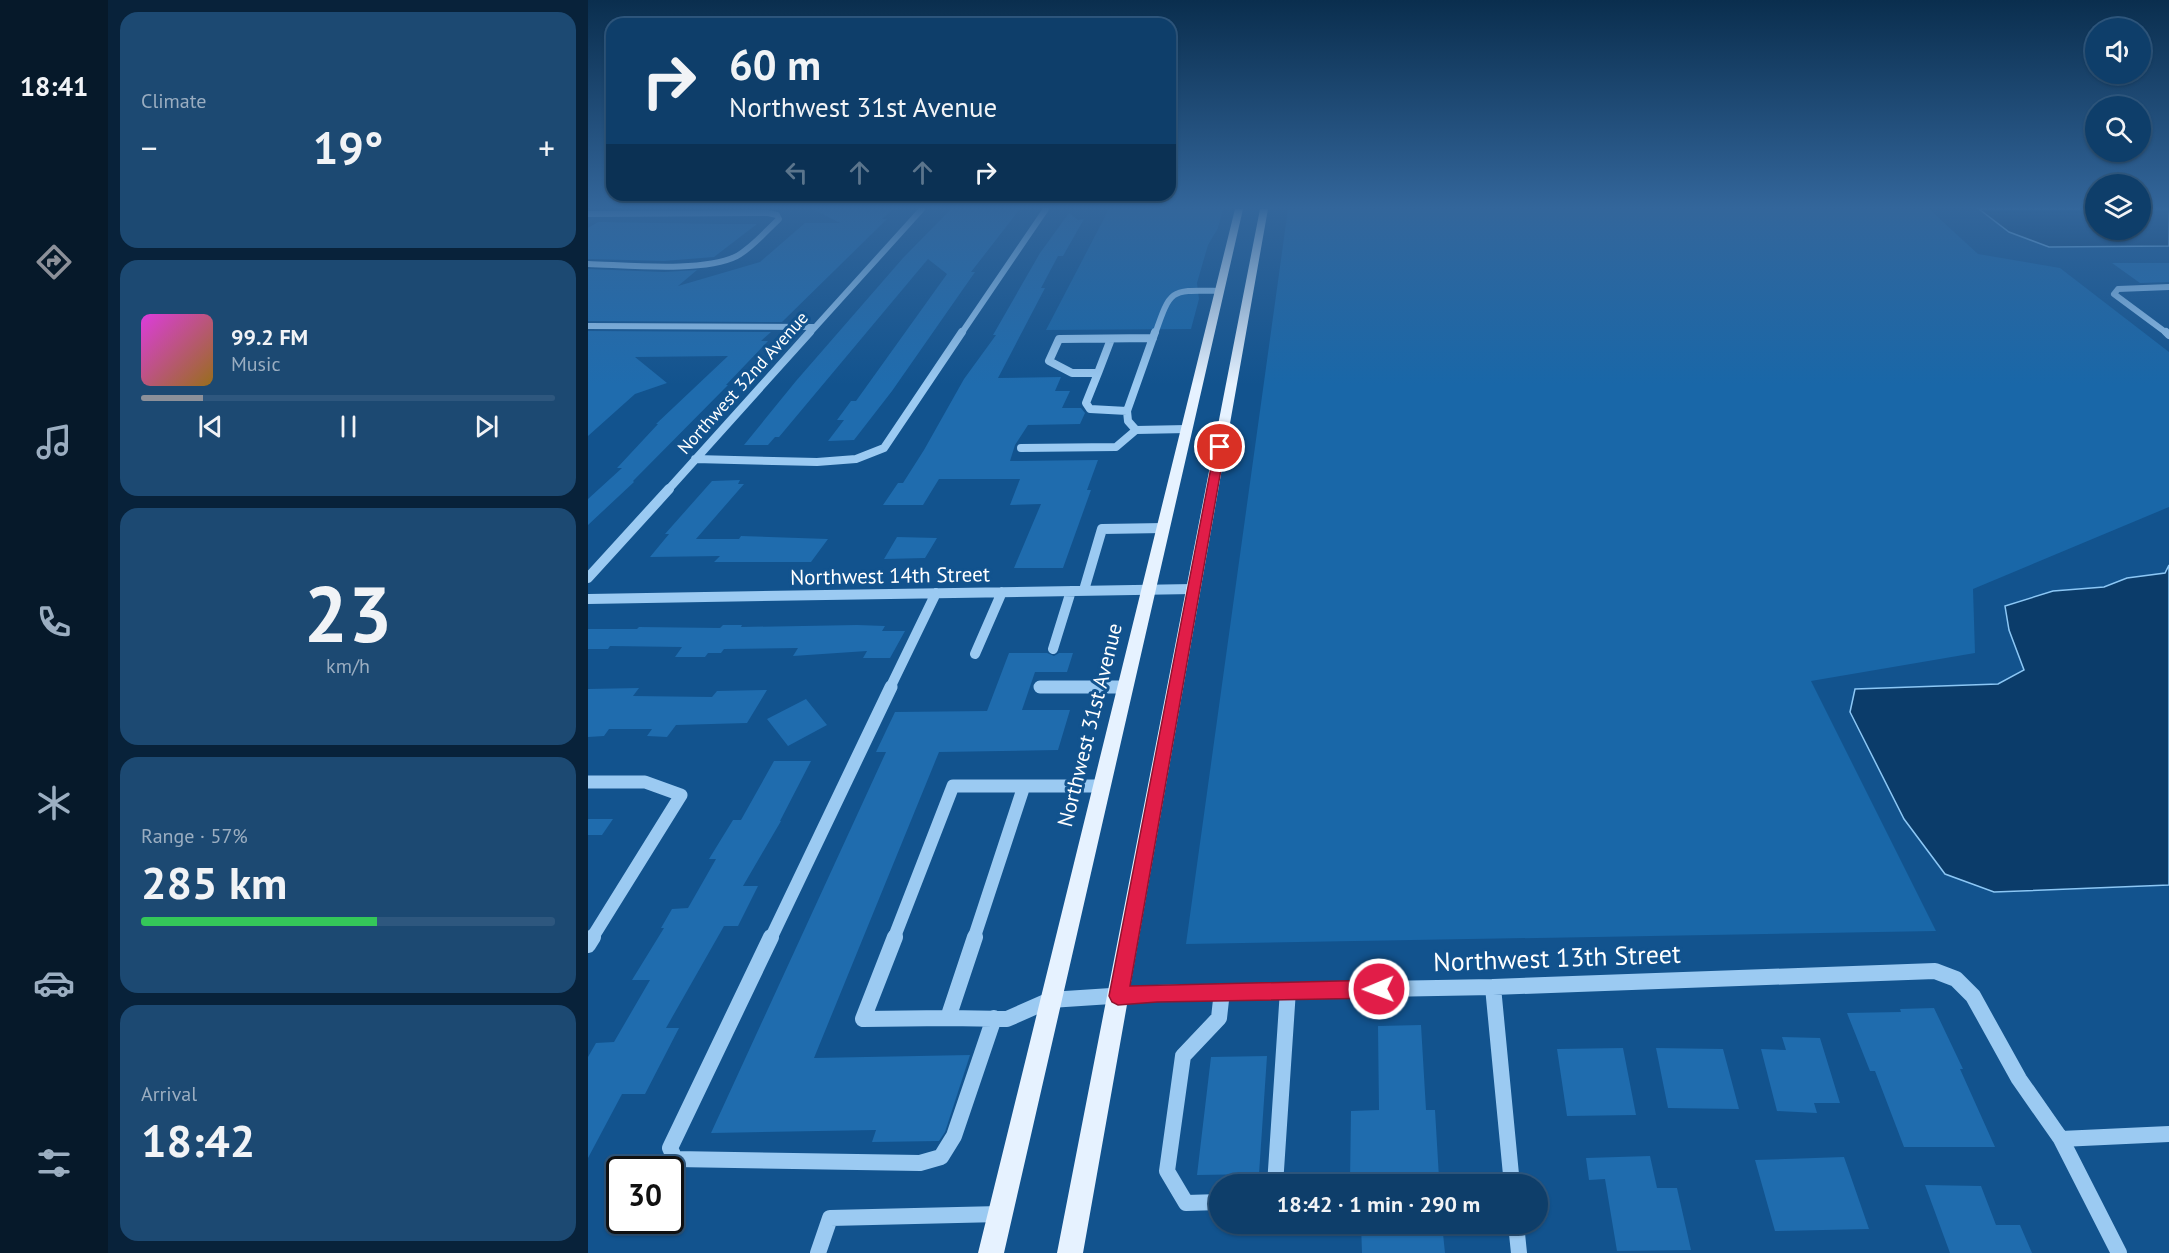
<!DOCTYPE html>
<meta charset="utf-8">
<style>
:root{--surface:#0e3e6a;--page:#1c4972;--text:#f1f3f6;--muted:#9baec1;--line:#2e577e;--accent:#8c9099}
body{margin:0;font-family:"PT Sans",sans-serif;background:var(--page);color:var(--text);height:100vh;display:flex;flex-direction:column;font-size:22px;white-space:nowrap}
*{box-sizing:border-box;margin:0}
p{font-size:20px;color:var(--muted)}
.icon{flex:none;width:33px;height:33px;fill:none;stroke:currentColor;stroke-width:2;stroke-linecap:round;stroke-linejoin:round}
.map{position:relative;flex:1;overflow:hidden}
.details{display:flex;flex-direction:column;gap:12px;padding:12px;background:#08223a;width:480px}
.details>*{flex:none}
.banner{position:absolute;left:18px;top:18px;width:570px;height:183px;border-radius:18px;box-shadow:0 2px 4px #0004,0 0 0 2px var(--line);background:#0e3e6a;color:var(--text);overflow:hidden}
.tools{position:absolute;left:1497px;top:18px;display:grid;gap:12px}
.tools a{display:grid;place-items:center;width:66px;height:66px;border-radius:50%;background:var(--surface);box-shadow:0 2px 4px #0004,0 0 0 2px var(--line);font-size:30px}
.speed{position:absolute;left:18px;top:1156px;display:flex;gap:12px;font-size:30px;font-weight:700;text-align:center}
.speed>*{display:grid;place-content:center;width:78px;height:78px;border-radius:50%;background:var(--surface);box-shadow:0 2px 4px #0004,0 0 0 2px var(--line);line-height:1}
.speed .limit{border:3px solid #111;border-radius:9px;background:#fff;color:#111}
.pin{position:absolute;display:grid;place-items:center;width:51px;height:51px;color:#fff;margin:-26px;border:3px solid #fff;border-radius:50%;box-shadow:0 2px 6px #0007}
.me{position:absolute;width:66px;margin:-33px;rotate:269deg;stroke-linejoin:round;filter:drop-shadow(0 0 4px #0008)}
.turn{display:flex;align-items:center;gap:21px;height:126px;padding:0 24px;font-size:27px}
.turn .icon{width:78px;height:78px;stroke-width:2.5}
.turn b{display:block;font-size:42px;line-height:51px}
.lanes{display:flex;align-items:center;height:57px;padding:0 24px;background:#0003;justify-content:center;gap:30px;direction:ltr}
.lanes .off{opacity:.35}
.big{font-size:45px;font-weight:800;line-height:1.1}
.details .card{flex:1;display:flex;flex-direction:column;justify-content:center;gap:9px;min-width:0;padding:0 21px;border-radius:18px;background:var(--page)}
.details .dial{align-items:center;gap:0}
.dial b{font-size:78px;line-height:1}
.song{display:flex;align-items:center;gap:18px}
.cover{width:72px;height:72px;border-radius:9px;background:linear-gradient(135deg,hsl(300 70% 55%),hsl(40 70% 35%))}
.played{height:6px;border-radius:3px;background:linear-gradient(90deg,var(--accent) 15%,var(--line) 15%)}
.keys{display:flex;justify-content:space-around;direction:ltr}
.heat{display:flex;justify-content:space-between;align-items:center;font-size:33px;direction:ltr}
.charge{height:9px;border-radius:4px;background:linear-gradient(90deg,#34c759 57%,var(--line) 0)}
.trip{position:absolute;left:621px;top:1174px;width:339px;height:60px;border-radius:30px;background:var(--surface);box-shadow:0 2px 4px #0004,0 0 0 2px var(--line);font-weight:800;line-height:60px;text-align:center}
main{display:flex;flex:1;min-height:0}
.dock{display:flex;flex-direction:column;width:108px;justify-content:space-around;align-items:center;background:#06192a;color:var(--muted)}
.dock .icon{width:42px;height:42px}
.dock .selected{color:var(--accent)}
.dock b{font-size:27px;color:var(--text)}
.map>svg:first-child{display:block}
.green{fill:#1967a8}
.water{fill:#0b3c6a;stroke:#8cc7f5;stroke-width:1.5}
.building{fill:#1f6cae}
.lines{fill:none;stroke-linecap:round;stroke-linejoin:round}
.minor-far4{stroke:#9bcaf2;stroke-width:6}
.minor-far3{stroke:#9bcaf2;stroke-width:8}
.minor-far2{stroke:#9bcaf2;stroke-width:10}
.minor-far1{stroke:#9bcaf2;stroke-width:13}
.minor{stroke:#9bcaf2;stroke-width:16}
.major{fill:#e6f2ff;fill-rule:evenodd}
.route{fill:#e11d48;stroke:#92132f;stroke-width:1.5}
.labels{text-anchor:middle;stroke-width:6;stroke-linejoin:round;paint-order:stroke}
.far-street-label{font-size:18px;fill:#fff;stroke:#12538e}
.street-label{font-size:21px;fill:#fff;stroke:#12538e}
.near-street-label{font-size:26px;fill:#fff;stroke:#12538e}
</style>
<main>
<nav class="dock">
<b>18:41</b>
<svg class="icon selected" aria-label="directions" viewBox="0 0 24 24"><path d="M12 3l9 9-9 9-9-9zM9 14v-3h6M13 9l2 2-2 2"/></svg>
<svg class="icon" aria-label="music" viewBox="0 0 24 24"><path d="M9 18V5l10-2v13"/><circle cx="6" cy="18" r="3"/><circle cx="16" cy="16" r="3"/></svg>
<svg class="icon" aria-label="phone" viewBox="0 0 24 24"><path d="M5 4h4l2 5-3 2q2 4 5 5l2-3 5 2v4C11 20 4 13 5 4z"/></svg>
<svg class="icon" aria-label="climate" viewBox="0 0 24 24"><path d="M12 3v18M4 7l16 10M4 17L20 7"/></svg>
<svg class="icon" aria-label="car" viewBox="0 0 24 24"><path d="M5 17H2v-5l4-1 3-4h7l3 4 3 1v5h-3M9 17h6M6 11h13"/><circle cx="7" cy="17" r="2"/><circle cx="17" cy="17" r="2"/></svg>
<svg class="icon" aria-label="filters" viewBox="0 0 24 24"><path d="M4 7h16M4 17h16"/><circle cx="9" cy="7" r="2"/><circle cx="15" cy="17" r="2"/></svg>
</nav>
<section class="details">
<div class="card"><p>Climate</p>
<div class="heat"><a>−</a><b class="big">19°</b><a>+</a></div>
</div>
<div class="card">
<div class="song"><i class="cover"></i><div><b>99.2 FM</b><p>Music</p></div></div>
<div class="played"></div>
<div class="keys"><svg class="icon" aria-label="previous" viewBox="0 0 24 24"><path d="M18 5L8 12l10 7zM5 5v14"/></svg><svg class="icon" aria-label="pause" viewBox="0 0 24 24"><path d="M8 5v14M16 5v14"/></svg><svg class="icon" aria-label="next" viewBox="0 0 24 24"><path d="M6 5l10 7-10 7zM19 5v14"/></svg></div>
</div>
<div class="card dial"><b>23</b><p>km/h</p></div>
<div class="card"><p>Range · 57%</p><b class="big">285 km</b><div class="charge"></div></div>
<div class="card"><p>Arrival</p><b class="big">18:42</b></div>
</section>
<div class="map">
<svg width="1581" height="1253" viewBox="0 0 1581 1253">
<rect width="100%" height="100%" fill="#12538e"/>
<path class="green" d="M521,209H635L630,228L620,245L609,283L611,299L603,329L458,330Z
M700,209H1341L1390,254L1472,268L1581,352V507L1385,589L1387,653L1223,681L1348,931L598,944Z"/>
<path class="water" d="M1391,209H1507L1508,230H1552L1553,209H1581V246L1461,247L1421,232Z
M1581,565V885L1406,892L1357,874L1316,819L1262,712L1267,689L1410,684L1436,670L1421,630L1417,606L1465,591L1516,587L1539,578L1577,573Z"/>
<path class="building" d="M225,209H305L294,219H299L194,322L0,321V269L76,272L109,270L90,286L172,262L217,223H252Z
M363,209H432L383,272H387L304,391L266,440L240,441L256,420H249L263,401H268L359,274L340,259L191,437H187L180,445H156L208,381L315,258Z
M481,213L490,220L496,219L475,256H470L453,288H457L410,378L473,377L467,391H482L474,408H493L497,413L492,424L440,425L427,445L422,461L510,460L499,490H503L475,568H426L453,504L422,505L432,479H351L335,505H295L310,483H315L336,450L376,379L408,335H405L452,253Z
M10,222L135,224H169L126,257L76,261L0,259V228Z
M1524,263H1581V282L1552,283Z
M0,331L183,332L173,341H180L138,385H140L45,481L46,482L0,525V499L34,468H29L70,424H68L140,356L47,357L79,383L47,394L0,436Z
M152,480L150,484H156L108,539H151L153,536L240,539L223,562H126L132,556L62,557L81,534H77L124,481Z
M309,537L349,538L337,558L296,559Z
M135,625H154L153,627L269,625L297,626L294,631H317L302,658H275L279,651L205,656L210,648L136,649L133,653H120L117,657H87L94,647L22,646L20,649H0V629H49L51,627L132,628Z
M421,653H459L466,656L471,653H485L479,672H447L434,710H482L470,750L351,752L226,1058L382,1055L357,1132L351,1141L284,1142L288,1130L123,1133L298,752H288L307,712L399,711Z
M51,688L45,696L124,697L129,691L179,690L159,723L88,725L79,737L59,736L64,729H21L16,736L0,737V689Z
M218,699L239,725L200,746L179,719Z
M186,761H223L192,821H193L155,886H170L150,926H136L78,1028H91L57,1094H34L0,1158V1057L8,1043L26,1042L62,980H44L76,928H73L84,909L100,908L128,859H121L145,820H153Z
M0,819H25L14,835H0Z
M1346,1008L1375,1069H1372L1407,1147H1316L1287,1071H1282L1259,1013L1313,1012L1312,1009Z
M833,1025L838,1110H847L851,1178L762,1180L763,1111L791,1110L790,1026Z
M1194,1037L1232,1038L1252,1103H1226L1229,1113L1189,1111L1173,1049L1198,1050Z
M1035,1048L1048,1115L979,1116L969,1049Z
M1068,1048L1135,1049L1151,1109L1080,1108Z
M679,1056L671,1174L609,1175L623,1057Z
M1062,1156L1069,1188H1089L1103,1250L1029,1251L1017,1179L1001,1180L998,1158Z
M1256,1157L1281,1229L1187,1231L1167,1160Z
M1337,1185L1393,1186L1408,1225H1432L1444,1253H1362Z
M773,1224H854L857,1253H774Z"/>
<g class="lines">
<path class="minor-far4" d="M0,214L180,213L189,215L191,219C178,231 165,247 149,256C114,273 39,265 0,264
M0,326L226,327
M221,334L334,209
M373,334L458,209
M567,334C583,288 582,290 631,291
M1580,334L1526,294L1530,289L1581,287"/>
<path class="minor-far3" d="M567,332L539,411L540,421L548,430L599,429
M1578,332L1581,335
M523,339L510,373H484L461,361L471,339L565,338
M510,373L498,403L502,409L539,411
M433,448L528,447L548,430
M107,459L229,462L268,459L296,448L374,332
M79,491L222,332"/>
<path class="minor-far2" d="M0,578L81,489
M496,590L514,529L576,528
M0,599L605,589
M465,649L483,591
M387,654L414,592
M452,687H538
M302,688L348,593"/>
<path class="minor-far1" d="M452,687H538
M0,782H57L93,795L4,938
M436,786H514
M183,938L303,687
M306,938L365,786H436
M386,938L436,786"/>
<path class="minor" d="M183,937L82,1148L87,1159L332,1163L353,1157L366,1136L406,1018
M307,937L275,1019L360,1018L387,937
M0,945L5,937
M905,987L924,1185
M360,1018L419,1019L462,1000L569,993L905,987L1347,971L1368,979L1385,996L1431,1079L1473,1139L1531,1253
M1473,1139L1581,1134
M687,1185L700,990
M632,1202L598,1203L579,1171L595,1056L631,1018L634,991
M928,1224L931,1253
M230,1253L242,1218L412,1214"/>
<path class="major" d="M647,209H655L416,1253H390Z
M672,209H680L495,1253H469Z"/>
</g>
<linearGradient id="sky" x2="0" y2="1"><stop stop-color="#0a2e4e"/><stop offset="0.54" stop-color="#33669b"/><stop offset="1" stop-color="#33669b" stop-opacity="0"/></linearGradient>
<rect width="1581" height="385" fill="url(#sky)"/>
<path class="route" d="M632,444L637,447L542,986L791,980L798,982L801,989L798,995L791,998L569,1002L530,1005L524,1002L521,996L627,447Z"/>
<g class="labels">
<g class="far-street-label">
<text transform="translate(155 383) rotate(-48)" y="6">Northwest 32nd Avenue</text>
</g>
<g class="street-label">
<text transform="translate(302 576) rotate(-1)" y="7">Northwest 14th Street</text>
<text transform="translate(502 725) rotate(-76)" y="7">Northwest 31st Avenue</text>
</g>
<g class="near-street-label">
<text transform="translate(969 958) rotate(-2)" y="9">Northwest 13th Street</text>
</g>
</g>
</svg>
<div class="tools">
<a><svg class="icon" aria-label="sound" viewBox="0 0 24 24"><path d="M4 9h4l5-4v14l-5-4H4zM17 9q2 3 0 6"/></svg></a>
<a><svg class="icon" aria-label="search" viewBox="0 0 24 24"><circle cx="10" cy="10" r="6"/><path d="M15 15l6 6"/></svg></a>
<a><svg class="icon" aria-label="layers" viewBox="0 0 24 24"><path d="M12 4l9 5-9 5-9-5zM3 14l9 5 9-5"/></svg></a>
</div>
<div class="speed"><div class="limit">30</div></div>
<div class="pin" style="left:632px;top:447px;background:#d93025"><svg class="icon" aria-label="arrive" viewBox="0 0 24 24"><path d="M6 21V4h12l-3 4 3 4H6"/></svg></div>
<svg class="me" style="left:791px;top:989px" viewBox="-20 -20 40 40"><circle r="17" fill="#e11d48" stroke="#fff" stroke-width="3"/><path d="M0-11L8 9 0 5-8 9z" fill="#fff"/></svg>
<div class="trip">18:42 · 1 min · 290 m</div>
<div class="banner">
<div class="turn"><svg class="icon" aria-label="right" viewBox="0 0 24 24"><path d="M7 20v-9h11M14 6l5 5-5 5"/></svg><div><b>60 m</b>Northwest 31st Avenue</div></div>
<div class="lanes"><svg class="icon off" aria-label="left" viewBox="0 0 24 24"><path d="M17 20v-9H6M10 6l-5 5 5 5"/></svg><svg class="icon off" aria-label="ahead" viewBox="0 0 24 24"><path d="M12 20V5M6 11l6-6 6 6"/></svg><svg class="icon off" aria-label="ahead" viewBox="0 0 24 24"><path d="M12 20V5M6 11l6-6 6 6"/></svg><svg class="icon" aria-label="right" viewBox="0 0 24 24"><path d="M7 20v-9h11M14 6l5 5-5 5"/></svg></div>
</div>
</div>
</main>
